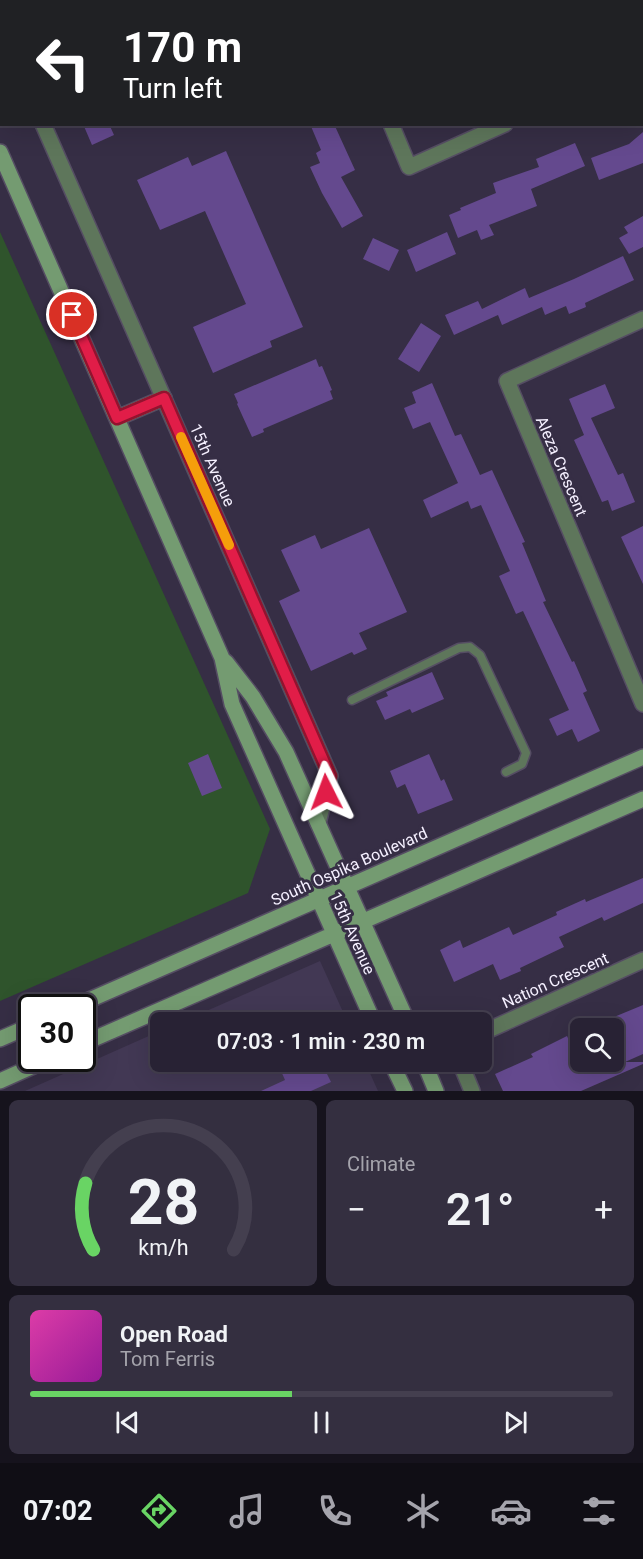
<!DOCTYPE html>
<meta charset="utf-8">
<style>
:root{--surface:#282234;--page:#342f40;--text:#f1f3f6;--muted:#a5a4ac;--line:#443f4f;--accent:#69d464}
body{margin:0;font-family:Roboto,sans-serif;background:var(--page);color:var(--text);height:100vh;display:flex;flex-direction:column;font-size:22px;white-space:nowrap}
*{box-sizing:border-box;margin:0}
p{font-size:20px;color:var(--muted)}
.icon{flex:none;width:33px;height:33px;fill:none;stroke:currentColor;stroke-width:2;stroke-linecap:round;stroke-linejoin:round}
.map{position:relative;height:1091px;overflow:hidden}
.drawer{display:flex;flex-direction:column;gap:9px;padding:9px;background:#16131d;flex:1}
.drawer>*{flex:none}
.hud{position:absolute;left:0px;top:0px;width:644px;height:126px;box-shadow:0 6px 24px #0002,0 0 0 2px var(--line);background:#202124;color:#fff;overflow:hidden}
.tools{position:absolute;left:570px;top:1018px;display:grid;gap:12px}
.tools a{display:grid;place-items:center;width:54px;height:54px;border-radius:9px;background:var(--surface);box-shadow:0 6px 24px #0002,0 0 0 2px var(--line);font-size:30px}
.speed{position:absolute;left:18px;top:994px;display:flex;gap:12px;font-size:30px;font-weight:700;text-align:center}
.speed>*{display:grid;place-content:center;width:78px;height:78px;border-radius:50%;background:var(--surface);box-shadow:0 6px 24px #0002,0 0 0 2px var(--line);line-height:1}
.speed .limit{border:3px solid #111;border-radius:9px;background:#fff;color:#111}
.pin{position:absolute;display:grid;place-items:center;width:51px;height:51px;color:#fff;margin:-26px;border:3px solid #fff;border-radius:50%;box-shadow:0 2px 6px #0007}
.me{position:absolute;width:66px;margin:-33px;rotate:357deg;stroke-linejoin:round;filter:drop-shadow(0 0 4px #0008)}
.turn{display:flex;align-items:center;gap:21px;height:126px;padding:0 24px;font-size:27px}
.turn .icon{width:78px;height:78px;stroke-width:2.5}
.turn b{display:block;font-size:42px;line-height:51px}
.big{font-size:45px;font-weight:600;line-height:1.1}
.drawer .tile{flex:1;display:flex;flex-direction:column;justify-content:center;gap:9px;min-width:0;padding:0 21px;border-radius:9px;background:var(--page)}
.drawer .dial{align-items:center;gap:0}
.dial svg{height:156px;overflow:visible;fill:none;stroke:var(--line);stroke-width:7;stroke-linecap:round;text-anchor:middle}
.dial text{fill:var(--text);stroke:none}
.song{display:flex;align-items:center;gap:18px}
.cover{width:72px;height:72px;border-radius:9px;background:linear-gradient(135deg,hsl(320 70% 55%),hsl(300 70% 35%))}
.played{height:6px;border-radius:3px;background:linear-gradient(90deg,var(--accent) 45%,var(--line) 45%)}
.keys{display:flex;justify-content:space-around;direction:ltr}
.heat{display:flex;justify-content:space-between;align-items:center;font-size:33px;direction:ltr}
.drawer .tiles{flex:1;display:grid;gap:9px;grid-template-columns:1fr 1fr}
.tile:last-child{grid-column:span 2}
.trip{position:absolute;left:150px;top:1012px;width:342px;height:60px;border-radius:9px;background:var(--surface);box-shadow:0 6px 24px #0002,0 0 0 2px var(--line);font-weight:600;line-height:60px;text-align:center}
.tab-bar{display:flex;height:96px;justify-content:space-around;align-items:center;background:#100e15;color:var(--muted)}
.tab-bar .icon{width:42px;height:42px}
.tab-bar .current{color:var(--accent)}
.tab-bar b{font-size:27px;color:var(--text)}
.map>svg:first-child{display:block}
.built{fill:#423854}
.green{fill:#2f542c}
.building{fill:#64498e}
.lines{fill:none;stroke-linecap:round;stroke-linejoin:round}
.service-casing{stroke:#554d63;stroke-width:11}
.minor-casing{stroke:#554d63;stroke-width:18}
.secondary-casing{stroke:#554d63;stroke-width:18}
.path{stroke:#8f889b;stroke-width:3;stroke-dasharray:1.5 4.5;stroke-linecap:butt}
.service{stroke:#5e765b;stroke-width:8}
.minor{stroke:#5e765b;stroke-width:15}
.secondary{stroke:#749b71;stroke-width:15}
.route-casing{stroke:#92132f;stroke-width:15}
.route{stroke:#e11d48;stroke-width:10}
.slow{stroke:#f59e0b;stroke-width:10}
.labels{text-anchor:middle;stroke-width:6;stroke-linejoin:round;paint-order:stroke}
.street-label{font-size:16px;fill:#f5f0ff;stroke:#362e45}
</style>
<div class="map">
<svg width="643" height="1091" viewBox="0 0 643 1091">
<rect width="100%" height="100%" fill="#362e45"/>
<path class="built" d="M320,961L348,1023H179Z
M160,1031V1062H365L378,1091H25Z"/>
<path class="green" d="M0,232L270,829L248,893L0,1001Z"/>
<path class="building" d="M83,124H109L114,135L92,145Z
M310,124H334L355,170L341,177L363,216L342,228L322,193L310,167L320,163L316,153L321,150Z
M643,132V163L599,180L591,158L629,144Z
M575,143L585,166L531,189L537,206L489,225L494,235L481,240L477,230L458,238L449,215L461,210L460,208L496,193L493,183L539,167L536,159Z
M226,151L303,327L270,341L272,347L213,373L193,327L246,304L205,211L160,230L137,180L188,157L192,166Z
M643,216V247L629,254L619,238L628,233L624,227Z
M447,232L456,254L416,272L407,250Z
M373,238L399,250L389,271L363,259Z
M623,256L634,280L585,303L586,307L569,314L566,306L545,315L542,307L502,325L498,315L454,335L445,315L478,301L482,309L525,288L529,298L574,279Z
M421,323L441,336L419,372L398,359Z
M316,359L319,367L322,366L332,390L330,391L333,399L263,429L264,432L252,437L237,404L238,403L234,394Z
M432,383L455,436L461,434L480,475L492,470L525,542L522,543L546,601L543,602L572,662L574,661L587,691L583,693L600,731L578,742L572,729L557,736L549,719L569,710L523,611L516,614L499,576L510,571L481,505L471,509L468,501L431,518L423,500L458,483L430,422L413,429L404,408L416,403L412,392Z
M605,384L615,408L591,418L618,475L623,473L635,502L612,511L608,500L602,502L574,440L584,435L569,399Z
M643,526V584L621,537Z
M369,528L407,612L359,633L367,649L354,655L352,652L311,671L279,601L300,591L281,550L315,535L321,549Z
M432,672L444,699L412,713L410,709L385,720L376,701L388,696L386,692Z
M208,754L222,788L202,796L188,763Z
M429,754L441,781L444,779L453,800L418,814L405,784L397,788L390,771Z
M643,878V903L604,921L602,917L559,937L564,947L520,968L521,971L500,980L493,964L454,982L440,950L460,940L463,948L509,927L513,935L557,915L556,912L585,899L586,902Z
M643,1005V1054L625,1062H643V1064L581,1091H503L495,1074L533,1057L531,1054L567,1036L579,1062H614V1017Z
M277,1062H300L304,1072L322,1064L331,1082L311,1091H261L285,1080Z"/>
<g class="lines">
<defs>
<path id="service" d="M352,700L459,648L470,647L480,655L526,753L522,764L506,772"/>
<path id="minor" d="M336,0V2
M585,0L586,2
M179,2L182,0
M0,26L2,29
M43,124L330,776L318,823
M391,124L409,167L505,124
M643,319L507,381L643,704
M482,1033L643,960
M460,1062L472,1091"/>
<path id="secondary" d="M0,152L222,658L232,704L374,1023
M117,418L164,398
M226,662L253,697L286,752L408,1023
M71,1008L643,757
M0,1039L32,1025
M82,1044L643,799
M391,1062L405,1091
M424,1062L436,1091
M0,1081L49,1059"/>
</defs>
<use href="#service" class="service-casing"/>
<use href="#minor" class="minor-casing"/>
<use href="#secondary" class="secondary-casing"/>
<path class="path" d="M642,66H643"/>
<use href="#service" class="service"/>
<use href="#minor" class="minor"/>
<use href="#secondary" class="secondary"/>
</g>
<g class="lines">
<defs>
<path id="route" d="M72,315L117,418L164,398L330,776L326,792"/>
</defs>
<use href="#route" class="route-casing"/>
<use href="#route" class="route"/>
<path class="slow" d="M181,437L229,545"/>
</g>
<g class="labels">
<g class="street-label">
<text transform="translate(213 465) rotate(66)" y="6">15th Avenue</text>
<text transform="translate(562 466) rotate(67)" y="6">Aleza Crescent</text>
<text transform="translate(349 866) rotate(-24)" y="6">South Ospika Boulevard</text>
<text transform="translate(353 933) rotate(66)" y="6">15th Avenue</text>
<text transform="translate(555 980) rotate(-24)" y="6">Nation Crescent</text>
</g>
</g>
</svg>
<div class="tools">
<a><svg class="icon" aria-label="search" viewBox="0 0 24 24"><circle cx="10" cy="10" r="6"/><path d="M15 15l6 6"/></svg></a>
</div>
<div class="speed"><div class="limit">30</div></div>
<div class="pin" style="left:72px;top:315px;background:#d93025"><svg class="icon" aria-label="arrive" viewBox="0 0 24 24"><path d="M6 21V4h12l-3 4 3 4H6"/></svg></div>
<svg class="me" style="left:326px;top:792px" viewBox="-20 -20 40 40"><path d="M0-17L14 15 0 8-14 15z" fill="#e11d48" stroke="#fff" stroke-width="4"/></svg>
<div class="trip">07:03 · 1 min · 230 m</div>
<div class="hud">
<div class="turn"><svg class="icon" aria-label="left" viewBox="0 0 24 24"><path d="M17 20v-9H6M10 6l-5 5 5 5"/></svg><div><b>170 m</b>Turn left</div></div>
</div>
</div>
<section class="drawer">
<div class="tiles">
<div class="tile dial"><svg viewBox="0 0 100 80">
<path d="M14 69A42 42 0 1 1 86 69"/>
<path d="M14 69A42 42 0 0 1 10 35" stroke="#69d464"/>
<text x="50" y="56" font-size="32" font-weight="700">28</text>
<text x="50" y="72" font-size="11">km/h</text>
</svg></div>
<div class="tile"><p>Climate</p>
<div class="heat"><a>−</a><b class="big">21°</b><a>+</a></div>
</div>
<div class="tile">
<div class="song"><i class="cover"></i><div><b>Open Road</b><p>Tom Ferris</p></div></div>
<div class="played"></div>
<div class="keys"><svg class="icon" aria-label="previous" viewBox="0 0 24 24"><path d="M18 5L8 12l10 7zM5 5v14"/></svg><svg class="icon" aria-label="pause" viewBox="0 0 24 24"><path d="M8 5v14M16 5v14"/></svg><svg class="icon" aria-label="next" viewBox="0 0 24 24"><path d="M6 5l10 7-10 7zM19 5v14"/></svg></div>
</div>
</div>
</section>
<nav class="tab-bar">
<b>07:02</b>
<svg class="icon current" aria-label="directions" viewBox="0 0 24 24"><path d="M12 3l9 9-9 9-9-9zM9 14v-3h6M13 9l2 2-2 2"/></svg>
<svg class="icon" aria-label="music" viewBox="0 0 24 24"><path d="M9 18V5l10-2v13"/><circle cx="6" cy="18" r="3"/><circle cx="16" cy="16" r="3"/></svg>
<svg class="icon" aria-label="phone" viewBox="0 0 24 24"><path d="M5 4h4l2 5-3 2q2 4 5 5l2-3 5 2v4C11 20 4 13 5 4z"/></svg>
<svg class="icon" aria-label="climate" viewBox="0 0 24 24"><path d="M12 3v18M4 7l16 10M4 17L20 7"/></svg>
<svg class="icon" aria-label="car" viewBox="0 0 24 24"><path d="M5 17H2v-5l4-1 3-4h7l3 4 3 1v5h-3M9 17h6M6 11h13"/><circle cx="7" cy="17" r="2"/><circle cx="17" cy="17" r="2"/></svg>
<svg class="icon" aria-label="filters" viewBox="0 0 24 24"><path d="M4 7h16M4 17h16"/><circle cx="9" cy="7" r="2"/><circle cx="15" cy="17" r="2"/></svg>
</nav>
